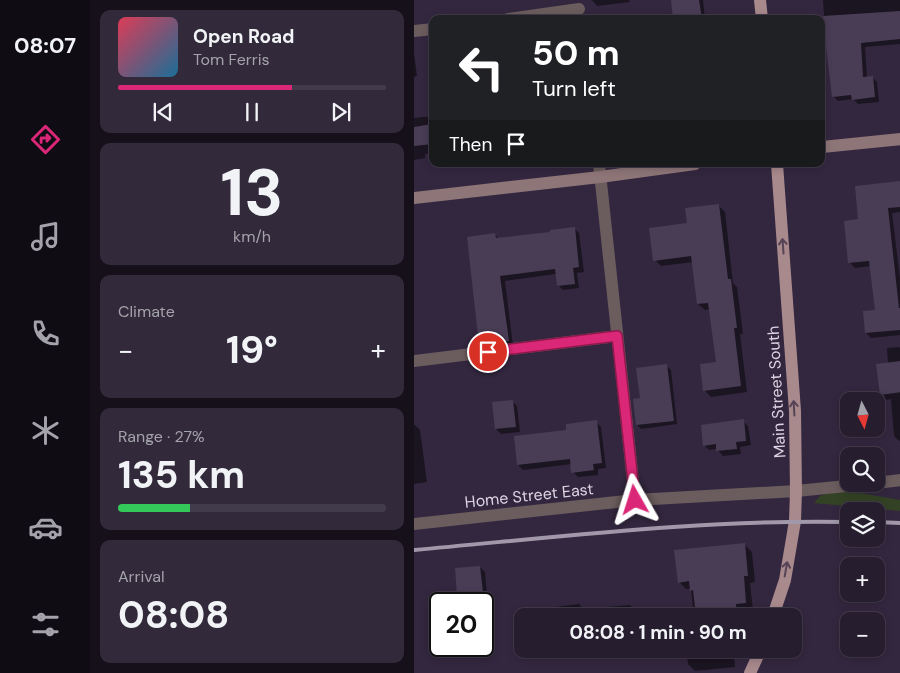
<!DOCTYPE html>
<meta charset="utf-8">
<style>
:root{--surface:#261d2f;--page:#322a3b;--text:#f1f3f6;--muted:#a4a2aa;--line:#423b4b;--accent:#db2777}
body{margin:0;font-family:"DM Sans",sans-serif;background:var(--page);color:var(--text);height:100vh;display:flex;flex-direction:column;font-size:19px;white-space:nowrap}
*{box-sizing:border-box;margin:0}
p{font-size:16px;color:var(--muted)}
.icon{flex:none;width:28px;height:28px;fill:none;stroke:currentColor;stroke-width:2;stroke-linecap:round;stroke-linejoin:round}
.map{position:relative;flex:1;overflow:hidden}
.sheet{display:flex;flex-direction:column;gap:10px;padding:10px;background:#15101a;width:324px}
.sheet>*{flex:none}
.guide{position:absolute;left:15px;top:15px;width:396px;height:152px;border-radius:10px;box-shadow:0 2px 8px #0003,0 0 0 1px var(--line);background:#202124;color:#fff;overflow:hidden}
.needle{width:32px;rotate:174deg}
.buttons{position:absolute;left:426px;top:392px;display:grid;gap:10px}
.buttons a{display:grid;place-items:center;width:45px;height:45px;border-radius:10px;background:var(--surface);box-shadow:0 2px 8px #0003,0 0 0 1px var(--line);font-size:25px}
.speed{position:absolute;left:15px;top:592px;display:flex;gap:10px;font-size:25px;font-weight:700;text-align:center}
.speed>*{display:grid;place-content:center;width:65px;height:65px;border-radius:50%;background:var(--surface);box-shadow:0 2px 8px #0003,0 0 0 1px var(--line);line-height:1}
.speed .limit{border:2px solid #111;border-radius:8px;background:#fff;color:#111}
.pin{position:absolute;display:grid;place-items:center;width:42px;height:42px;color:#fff;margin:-21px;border:2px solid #fff;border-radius:50%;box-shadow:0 1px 5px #0007}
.me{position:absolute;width:55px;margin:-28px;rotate:354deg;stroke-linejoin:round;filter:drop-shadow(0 0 4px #0008)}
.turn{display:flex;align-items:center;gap:18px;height:105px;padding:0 20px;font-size:22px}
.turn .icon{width:65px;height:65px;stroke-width:2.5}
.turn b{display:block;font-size:35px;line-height:42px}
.then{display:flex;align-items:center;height:48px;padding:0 20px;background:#0003;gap:10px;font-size:19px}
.big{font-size:38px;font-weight:700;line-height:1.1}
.sheet .card{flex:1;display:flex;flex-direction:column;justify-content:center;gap:8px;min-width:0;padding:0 18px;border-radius:10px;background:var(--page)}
.sheet .dial{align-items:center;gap:0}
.dial b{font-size:65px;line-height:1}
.song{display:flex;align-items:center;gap:15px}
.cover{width:60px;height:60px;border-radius:8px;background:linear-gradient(135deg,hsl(350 70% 55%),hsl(200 70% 35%))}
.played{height:5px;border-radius:2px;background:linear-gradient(90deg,var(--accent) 65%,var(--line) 65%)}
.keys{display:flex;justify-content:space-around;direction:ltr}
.heat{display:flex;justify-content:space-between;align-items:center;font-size:28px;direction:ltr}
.charge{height:8px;border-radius:4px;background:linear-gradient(90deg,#34c759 27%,var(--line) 0)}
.trip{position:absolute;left:100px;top:608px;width:288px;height:50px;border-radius:10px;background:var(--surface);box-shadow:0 2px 8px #0003,0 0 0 1px var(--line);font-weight:700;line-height:50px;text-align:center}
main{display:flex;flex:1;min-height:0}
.dock{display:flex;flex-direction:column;width:90px;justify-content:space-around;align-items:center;background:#0f0c13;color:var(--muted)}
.dock .icon{width:35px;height:35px}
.dock .current{color:var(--accent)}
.dock b{font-size:22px;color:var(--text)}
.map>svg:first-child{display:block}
.green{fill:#334225}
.shadow{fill:#0007}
.building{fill:#493d56}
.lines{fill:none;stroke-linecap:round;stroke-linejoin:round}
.lane{stroke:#6b5c5d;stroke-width:12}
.street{stroke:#6b5c5d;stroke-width:12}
.secondary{stroke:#8e7578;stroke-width:12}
.primary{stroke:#a8898c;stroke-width:12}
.rail{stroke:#a199ab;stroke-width:4}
.oneway{stroke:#564456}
.route-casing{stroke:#8e194d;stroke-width:12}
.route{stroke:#db2777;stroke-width:9}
.labels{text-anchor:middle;stroke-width:5;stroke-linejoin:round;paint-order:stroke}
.street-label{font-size:16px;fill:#dbd4e3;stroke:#33273f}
</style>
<main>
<nav class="dock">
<b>08:07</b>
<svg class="icon current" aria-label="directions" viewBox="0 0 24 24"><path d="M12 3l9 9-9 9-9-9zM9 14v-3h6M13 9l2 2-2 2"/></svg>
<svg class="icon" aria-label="music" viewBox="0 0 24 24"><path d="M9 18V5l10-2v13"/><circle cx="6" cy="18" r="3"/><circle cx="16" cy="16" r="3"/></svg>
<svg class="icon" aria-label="phone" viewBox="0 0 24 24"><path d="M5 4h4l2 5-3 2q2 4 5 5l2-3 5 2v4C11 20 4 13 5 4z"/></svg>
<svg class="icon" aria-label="climate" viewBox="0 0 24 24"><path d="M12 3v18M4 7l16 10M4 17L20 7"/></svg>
<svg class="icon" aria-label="car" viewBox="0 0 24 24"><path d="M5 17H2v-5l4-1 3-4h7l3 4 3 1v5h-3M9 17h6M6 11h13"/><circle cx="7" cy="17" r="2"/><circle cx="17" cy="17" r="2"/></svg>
<svg class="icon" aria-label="filters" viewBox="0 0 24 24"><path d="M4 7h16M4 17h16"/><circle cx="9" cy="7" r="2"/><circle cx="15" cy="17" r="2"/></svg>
</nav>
<section class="sheet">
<div class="card">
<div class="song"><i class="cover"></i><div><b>Open Road</b><p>Tom Ferris</p></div></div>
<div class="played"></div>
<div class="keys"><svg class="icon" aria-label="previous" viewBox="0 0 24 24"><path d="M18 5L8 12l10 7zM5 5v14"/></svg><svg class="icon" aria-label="pause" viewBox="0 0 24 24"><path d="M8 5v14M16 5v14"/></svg><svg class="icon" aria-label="next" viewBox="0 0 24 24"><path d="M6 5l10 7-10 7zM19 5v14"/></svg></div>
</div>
<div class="card dial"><b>13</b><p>km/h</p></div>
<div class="card"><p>Climate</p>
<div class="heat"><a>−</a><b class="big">19°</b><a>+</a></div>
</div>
<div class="card"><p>Range · 27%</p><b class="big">135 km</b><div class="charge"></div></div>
<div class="card"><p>Arrival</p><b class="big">08:08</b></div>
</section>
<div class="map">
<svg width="487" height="673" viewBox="0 0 487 673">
<rect width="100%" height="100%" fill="#33273f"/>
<path class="green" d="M418,492H441L486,500V511L400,503L406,496Z"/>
<path class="shadow" d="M178,0H215L216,2L183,6Z
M259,0H289L291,19H261Z
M409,0H487V44L451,47L453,78L458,77L463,82L465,102L444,104L439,99L424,101L419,96L414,49L412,47Z
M0,53L3,76L0,77Z
M19,116V153L11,154V158L0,160V118Z
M487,182V212L478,213L487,286V335L457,338L452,333L462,311L457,266L441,268L436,263L446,220Z
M304,205L311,212L319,283L323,287L329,334H326L333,392L297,397L291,391L303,363L296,309L291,310L284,304L279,262L247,266L241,260L274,225Z
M160,228L165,233L170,272L163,273L165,288L149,290L144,285L142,274L91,281L99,346L71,349L66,344L81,235L85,239L137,233Z
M485,347L487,349V440L485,441L480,436L477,399L472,400L467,395L474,364L473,348Z
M252,366L257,370L263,424L227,429L223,425Z
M98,401L103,406L106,432L87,434L82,429L79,403Z
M329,421L334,426L337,445L326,447L327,454L309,456L303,449L295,450L290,445Z
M182,422L187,427L192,468L184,469V475L164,477L159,472L158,464L109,470L104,465L154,431Z
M0,425H1L6,430L13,482L0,484Z
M331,545L338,552L341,582L336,583L339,610L328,611L329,616H280L277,589H272L265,582Z
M66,567L71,572L73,597L50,599L45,594Z
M165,604L170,609L216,605L220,609V616H135L134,608Z
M26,621V643L25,642L23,622Z
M272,649H319L321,667L281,671L274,664Z"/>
<path class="building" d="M257,0H285L288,19H259Z
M487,11V39L447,43L449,77L459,76L461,97L438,100L437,95L418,97L412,47H410L409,16Z
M18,124L19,144L0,146V127Z
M487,181V207L474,208L485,308H487V330L451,333L449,311L461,310L455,261L434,263L430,221L444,219L441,186Z
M305,204L314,279H317L323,328H320L327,386L289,391L286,364L302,362L294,303L283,304L277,256L239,261L235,228L273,223L271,208Z
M161,227L165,267L159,268L161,284L143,286L141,269L86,276L95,341L65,345L53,237L81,233L82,238L136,232V230Z
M487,361V392L466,395L462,364Z
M253,364L260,421L222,425L219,399L226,398L222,368Z
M99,400L102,427L81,429L78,402Z
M330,419L332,441L322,442L323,449L302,451V444L289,446L287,425Z
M183,420L188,463L179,464L180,470L157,473L156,459L103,465L100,436L152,430V424Z
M331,543L334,576H330L332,603L322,604L323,616H282L279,590L276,591L275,581L264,583L260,550Z
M66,566L69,592L43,595L41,568Z"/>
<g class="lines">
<path class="lane" d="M94,19L165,9
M0,31L19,29
M185,164L221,500
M0,361L203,336"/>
<path class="street" d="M462,483L487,480
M0,524L221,500L382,491L453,484"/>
<path class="secondary" d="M408,147L487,139
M0,198L186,177L281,164"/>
<path class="primary" d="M346,0L348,19
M359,616L371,580L381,521L382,491L381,411L363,164
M336,673L347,649"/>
<path class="rail" d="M462,522L487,523
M0,550C145,537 290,519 435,522"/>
</g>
<defs><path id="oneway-shaft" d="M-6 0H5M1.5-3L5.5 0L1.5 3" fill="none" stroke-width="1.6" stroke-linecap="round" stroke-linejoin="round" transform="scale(1.25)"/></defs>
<g class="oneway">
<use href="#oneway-shaft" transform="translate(369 246) rotate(-94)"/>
<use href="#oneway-shaft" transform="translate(380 408) rotate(-93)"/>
<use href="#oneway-shaft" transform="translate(372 569) rotate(-80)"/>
</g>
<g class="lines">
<defs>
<path id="route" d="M74,352L203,336L221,500"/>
</defs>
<use href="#route" class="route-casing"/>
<use href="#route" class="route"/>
</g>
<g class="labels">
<g class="street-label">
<text transform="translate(362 392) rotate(-93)" y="6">Main Street South</text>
<text transform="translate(115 495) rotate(-6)" y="6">Home Street East</text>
</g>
</g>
</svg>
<div class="buttons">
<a><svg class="needle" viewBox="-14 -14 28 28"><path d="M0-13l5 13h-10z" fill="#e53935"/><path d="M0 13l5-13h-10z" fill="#a4a2aa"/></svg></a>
<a><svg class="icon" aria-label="search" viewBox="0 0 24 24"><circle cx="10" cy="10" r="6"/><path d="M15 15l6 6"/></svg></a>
<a><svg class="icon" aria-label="layers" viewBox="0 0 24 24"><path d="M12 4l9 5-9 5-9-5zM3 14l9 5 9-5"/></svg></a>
<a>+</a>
<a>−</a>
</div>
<div class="speed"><div class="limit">20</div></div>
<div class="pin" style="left:74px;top:352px;background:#d93025"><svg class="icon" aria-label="arrive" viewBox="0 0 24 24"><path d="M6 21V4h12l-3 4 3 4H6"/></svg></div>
<svg class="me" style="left:221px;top:500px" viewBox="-20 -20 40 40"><path d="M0-17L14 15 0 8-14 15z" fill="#db2777" stroke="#fff" stroke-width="4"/></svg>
<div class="trip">08:08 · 1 min · 90 m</div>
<div class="guide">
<div class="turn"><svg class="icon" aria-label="left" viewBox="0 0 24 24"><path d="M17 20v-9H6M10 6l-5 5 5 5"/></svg><div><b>50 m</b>Turn left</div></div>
<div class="then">Then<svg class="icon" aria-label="arrive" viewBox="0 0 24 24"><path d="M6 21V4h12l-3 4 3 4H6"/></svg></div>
</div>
</div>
</main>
